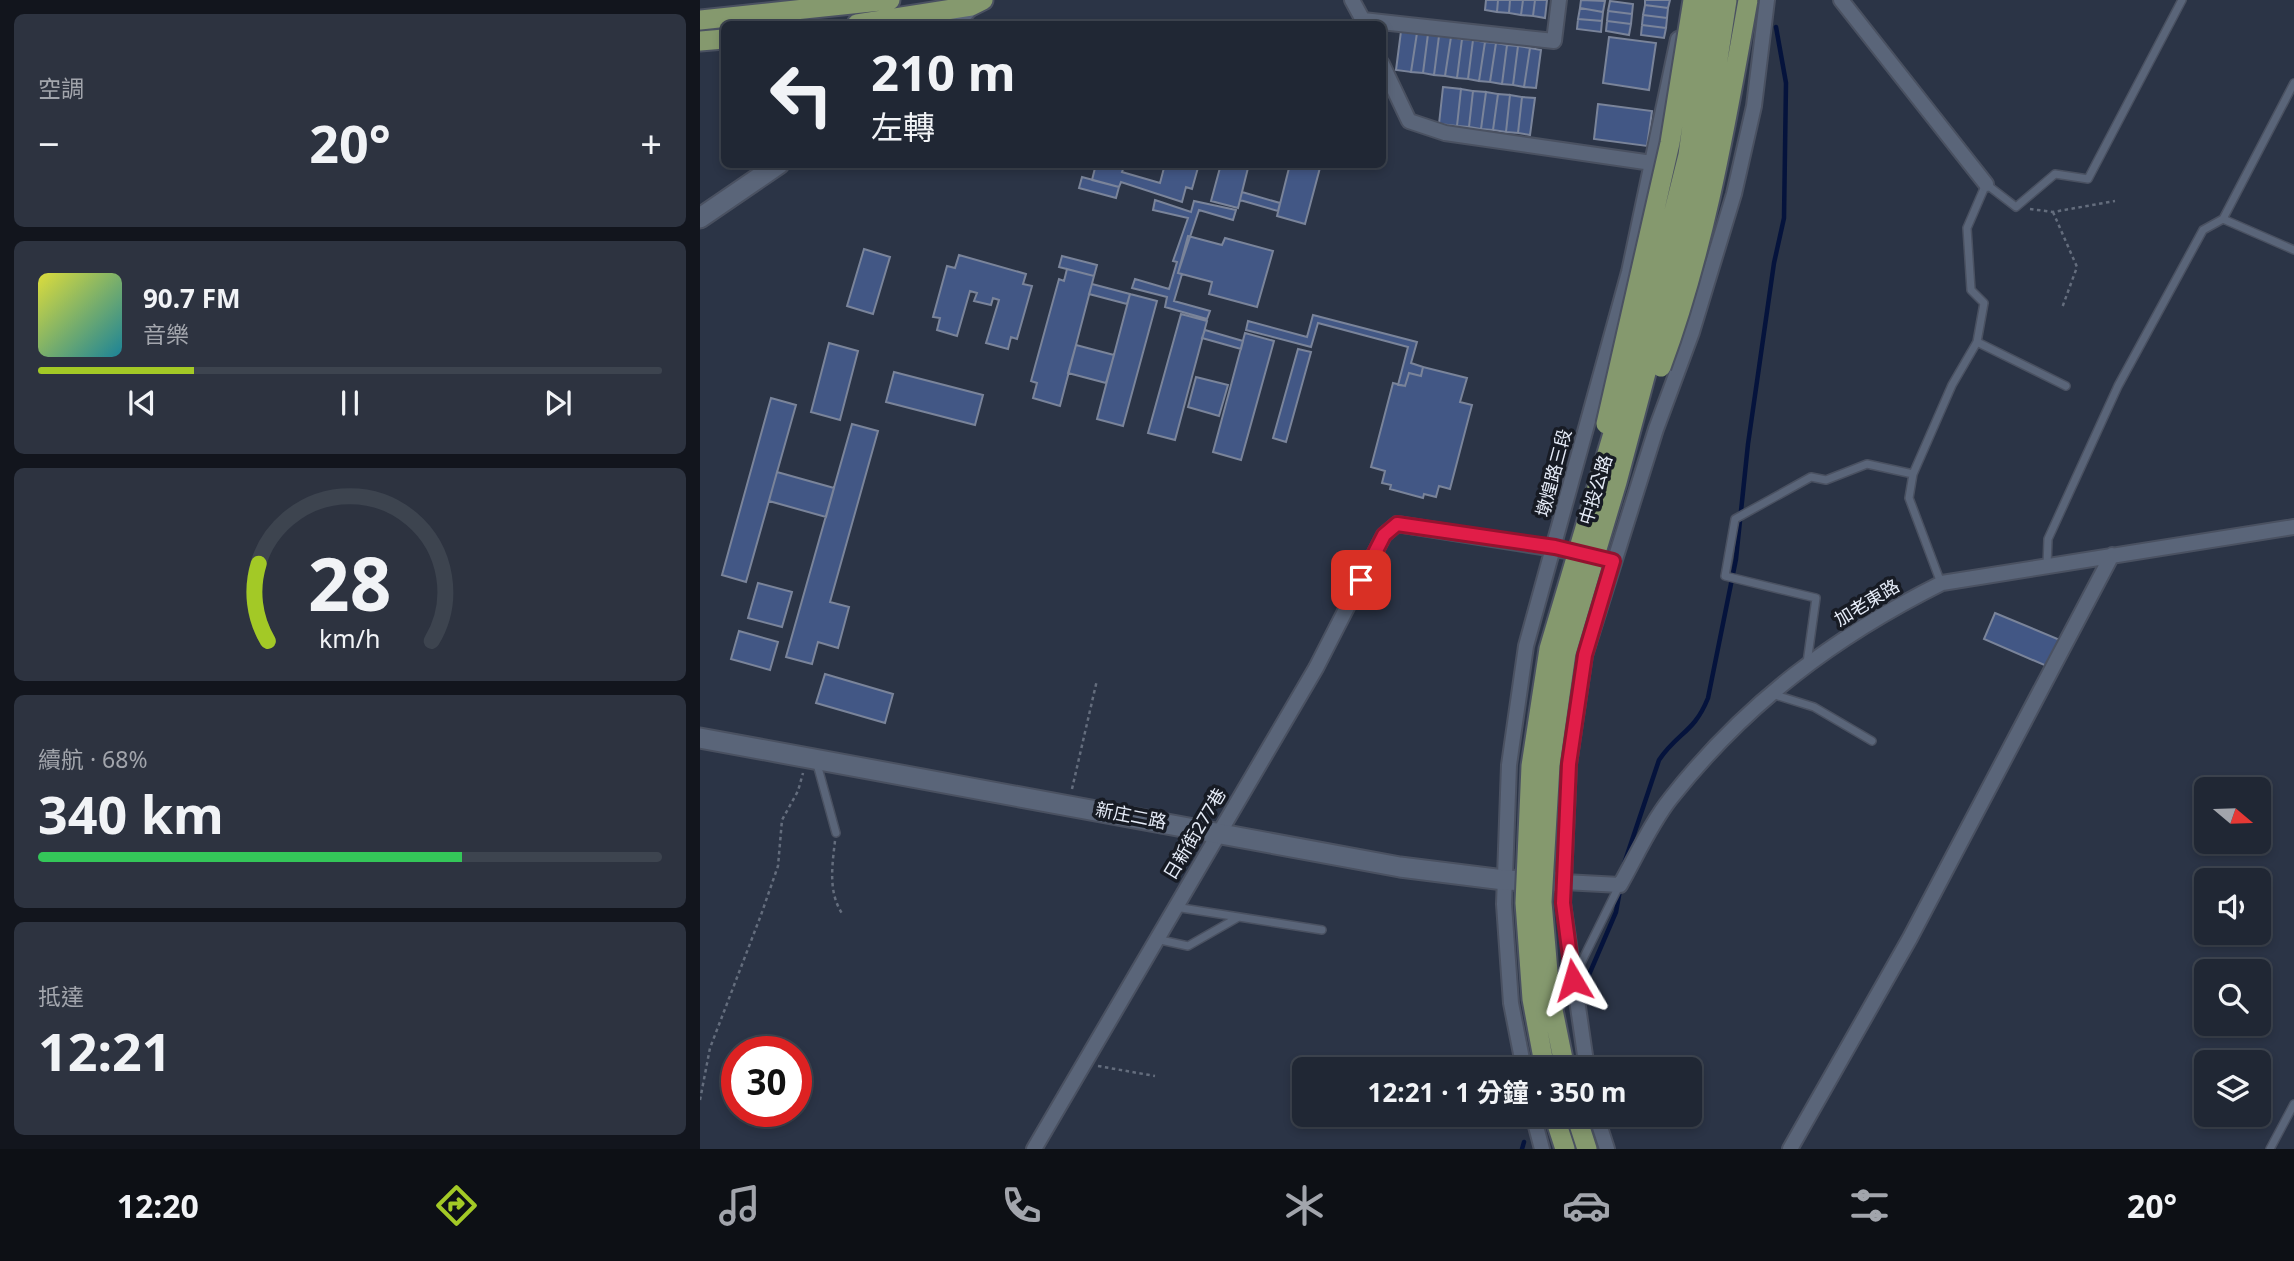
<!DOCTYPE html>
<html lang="zh-TW">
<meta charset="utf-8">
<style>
:root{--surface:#202734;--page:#2d3340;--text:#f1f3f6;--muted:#a2a5ac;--line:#3d444f;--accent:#a3c926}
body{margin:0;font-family:"Noto Sans","Noto Sans TC",sans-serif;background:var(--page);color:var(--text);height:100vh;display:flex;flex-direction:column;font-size:26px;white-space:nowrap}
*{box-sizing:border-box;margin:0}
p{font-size:23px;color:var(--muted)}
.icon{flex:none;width:38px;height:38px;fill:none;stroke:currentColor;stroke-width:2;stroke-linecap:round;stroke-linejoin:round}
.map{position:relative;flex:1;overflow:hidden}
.drawer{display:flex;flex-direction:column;gap:14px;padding:14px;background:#12151d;width:700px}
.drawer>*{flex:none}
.guide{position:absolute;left:21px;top:21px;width:665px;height:147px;border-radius:10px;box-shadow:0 4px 10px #0003,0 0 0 2px var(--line);background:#202734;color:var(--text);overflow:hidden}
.needle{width:46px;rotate:109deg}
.controls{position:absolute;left:1494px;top:777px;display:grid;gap:14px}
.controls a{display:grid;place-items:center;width:77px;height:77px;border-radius:10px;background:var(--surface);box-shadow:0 4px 10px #0003,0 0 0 2px var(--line);font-size:35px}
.speed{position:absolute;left:21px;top:1036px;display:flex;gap:14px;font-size:35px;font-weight:700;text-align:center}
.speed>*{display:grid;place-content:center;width:91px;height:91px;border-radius:50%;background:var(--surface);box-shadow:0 4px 10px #0003,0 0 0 2px var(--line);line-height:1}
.speed .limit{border:10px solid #d22;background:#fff;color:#111}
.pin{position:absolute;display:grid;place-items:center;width:60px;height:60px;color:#fff;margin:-30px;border-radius:14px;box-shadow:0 4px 10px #0006}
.me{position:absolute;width:77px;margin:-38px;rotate:353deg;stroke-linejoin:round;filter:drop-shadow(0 0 5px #0008)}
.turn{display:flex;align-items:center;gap:24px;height:147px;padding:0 35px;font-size:32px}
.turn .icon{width:91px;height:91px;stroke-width:2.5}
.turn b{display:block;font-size:49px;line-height:60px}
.big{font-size:52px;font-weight:700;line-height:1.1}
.drawer .card{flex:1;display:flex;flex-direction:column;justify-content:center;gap:10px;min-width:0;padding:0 24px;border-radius:10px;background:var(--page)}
.drawer .dial{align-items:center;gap:0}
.dial svg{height:182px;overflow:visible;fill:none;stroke:var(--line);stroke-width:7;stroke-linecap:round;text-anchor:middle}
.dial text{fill:var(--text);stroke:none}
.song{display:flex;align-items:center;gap:21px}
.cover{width:84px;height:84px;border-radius:10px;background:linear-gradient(135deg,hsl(60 70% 55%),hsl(190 70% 35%))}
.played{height:7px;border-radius:4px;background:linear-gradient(90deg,var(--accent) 25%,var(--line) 25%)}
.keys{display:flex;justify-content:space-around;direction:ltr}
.heat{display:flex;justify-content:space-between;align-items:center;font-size:38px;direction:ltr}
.charge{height:10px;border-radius:5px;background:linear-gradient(90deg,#34c759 68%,var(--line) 0)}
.trip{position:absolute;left:592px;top:1057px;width:410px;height:70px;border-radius:10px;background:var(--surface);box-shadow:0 4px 10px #0003,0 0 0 2px var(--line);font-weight:700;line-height:70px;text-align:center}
.menu{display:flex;height:112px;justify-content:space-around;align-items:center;background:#0d1015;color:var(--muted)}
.menu .icon{width:49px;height:49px}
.menu .current{color:var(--accent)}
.menu b{font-size:32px;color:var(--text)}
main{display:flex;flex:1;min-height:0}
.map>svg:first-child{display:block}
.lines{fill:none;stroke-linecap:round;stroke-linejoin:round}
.stream{stroke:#05133c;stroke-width:4.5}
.building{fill:#425785;stroke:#7a849a;stroke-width:2}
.service-casing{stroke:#4a5161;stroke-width:10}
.minor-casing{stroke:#4a5161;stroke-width:18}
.tertiary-casing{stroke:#4a5161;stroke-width:23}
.primary-casing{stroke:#4a5161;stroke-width:23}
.path{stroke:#646d7d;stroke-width:2.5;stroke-dasharray:3.5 3.5;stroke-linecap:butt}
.service{stroke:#5a6579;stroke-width:7}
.minor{stroke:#5a6579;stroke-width:14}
.tertiary{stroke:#5a6579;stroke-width:19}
.primary{stroke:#85996e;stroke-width:19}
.primary-bridge-casing{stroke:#4a5161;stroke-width:23;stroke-linecap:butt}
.primary-bridge{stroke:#85996e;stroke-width:19}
.route-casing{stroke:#92132f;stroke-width:18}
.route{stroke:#e11d48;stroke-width:12}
.labels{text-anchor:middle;stroke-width:7;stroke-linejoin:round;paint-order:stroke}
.street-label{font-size:18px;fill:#e6ecf8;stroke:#171b24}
</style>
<main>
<section class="drawer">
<div class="card"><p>空調</p>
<div class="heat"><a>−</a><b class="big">20°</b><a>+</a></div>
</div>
<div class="card">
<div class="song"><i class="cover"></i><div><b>90.7 FM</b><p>音樂</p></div></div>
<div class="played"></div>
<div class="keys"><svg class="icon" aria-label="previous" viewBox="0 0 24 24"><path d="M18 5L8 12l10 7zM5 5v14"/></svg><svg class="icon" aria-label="pause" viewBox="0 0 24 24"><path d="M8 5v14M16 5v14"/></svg><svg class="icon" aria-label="next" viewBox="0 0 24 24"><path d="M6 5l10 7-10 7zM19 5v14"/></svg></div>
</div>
<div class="card dial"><svg viewBox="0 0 100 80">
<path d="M14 69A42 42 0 1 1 86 69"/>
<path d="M14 69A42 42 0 0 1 10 35" stroke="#a3c926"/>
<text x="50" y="56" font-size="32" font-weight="700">28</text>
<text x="50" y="72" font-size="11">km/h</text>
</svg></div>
<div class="card"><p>續航 · 68%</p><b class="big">340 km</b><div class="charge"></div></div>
<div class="card"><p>抵達</p><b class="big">12:21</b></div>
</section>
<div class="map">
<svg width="1594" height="1149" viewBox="0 0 1594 1149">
<rect width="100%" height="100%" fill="#2b3446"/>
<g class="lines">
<path class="stream" d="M923,867L959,760C978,732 994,733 1008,698L1036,559L1048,444L1074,263L1084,218L1086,83L1076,27
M888,977L916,912L920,890
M822,1149L824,1142"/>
</g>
<path class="building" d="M786,0H798L797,12L785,10Z
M798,0H810L809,13L797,12Z
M810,0H823L821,15L809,13Z
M823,0H835L833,16L821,15Z
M835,0H847L845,18L833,16Z
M881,0L905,1L903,12L880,8Z
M945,0H970L968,8L945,5Z
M910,1L933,4L932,14L908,11Z
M945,5L968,8L967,18L943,15Z
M880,8L903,12L902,21L878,19Z
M908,11L932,14L931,24L907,21Z
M943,15L967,18L966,28L942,25Z
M878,19L902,21L901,32L877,29Z
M907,21L931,24L929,35L906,31Z
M942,25L966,28L964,38L941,35Z
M701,31L717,33L711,72L696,70Z
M717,33L728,34L723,73L711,72Z
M728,34L739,36L734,75L723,73Z
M739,36L751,37L745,76L734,75Z
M751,37L762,39L757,78L745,76Z
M909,37L956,43L949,90L903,83Z
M762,39L773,40L768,79L757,78Z
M773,40L785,42L779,81L768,79Z
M785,42L796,43L790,82L779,81Z
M796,43L807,45L802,84L790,82Z
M807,45L818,46L813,85L802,84Z
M818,46L830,48L824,87L813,85Z
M830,48L841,50L836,88L824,87Z
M743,87L761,89L757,126L739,124Z
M761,89L773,91L769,127L757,126Z
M773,91L786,92L781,129L769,127Z
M786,92L798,94L793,130L781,129Z
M798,94L810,95L806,132L793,130Z
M810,95L822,97L818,133L806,132Z
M822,97L835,98L830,135L818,133Z
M898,104L952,111L947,146L894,139Z
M396,164H425L422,172L460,183L465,164H499L492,189L486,187L482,202L421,182L419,187L392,180Z
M521,164H549L538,208L511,201Z
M590,164H621L605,224L577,216Z
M382,177L419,187L416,198L379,188Z
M542,192L580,203L578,211L540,200Z
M455,200L491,212L494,201L536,210L533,220L499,210L478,273L482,274L474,301L510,311L507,319L465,307L467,297L432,288L435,279L469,289L477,262L473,261L488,218L453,210Z
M488,236L522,245L525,238L573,251L557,307L509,294L512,282L478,273Z
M164,249L190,257L173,314L147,306Z
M259,255L326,274L323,284L332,286L317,339L311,337L308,349L286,343L299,300L293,298L291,305L274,301L277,293L270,291L257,336L237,330L240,318L233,317L247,266L255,268Z
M362,256L397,265L394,276L359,267Z
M367,269L394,276L360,406L333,398L337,383L331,381L359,279L364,281Z
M392,284L430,294L427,304L389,294Z
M430,294L457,301L423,426L397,419Z
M481,314L507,321L475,440L448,433Z
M613,315L717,342L711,363L723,367L721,376L709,373L705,386L698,385L708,347L618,323L611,347L546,330L548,321L607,337Z
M505,330L543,341L541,349L502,338Z
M545,333L574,341L541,460L513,452Z
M129,343L158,351L140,420L111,412Z
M376,345L414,355L406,383L368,373Z
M598,349L611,352L586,442L573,438Z
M723,367L767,378L760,402L772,405L750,489L739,486L736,497L724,494L723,498L690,489L691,485L682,483L685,471L671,467L693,383L705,386L709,373L721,376Z
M194,372L283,395L275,425L186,402Z
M496,377L528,385L519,416L488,407Z
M71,398L96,405L46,582L22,575Z
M152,424L178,431L130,602L149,607L138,648L118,642L112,664L86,657Z
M77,472L134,488L126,517L69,501Z
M58,583L92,592L82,627L48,618Z
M1295,613L1360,640L1349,667L1284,639Z
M39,631L78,642L70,670L31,659Z
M125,674L193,694L185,723L116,703Z"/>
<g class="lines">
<defs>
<path id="service" d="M1523,219L1594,250
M1277,342L1366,386
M1347,566L1348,539L1418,386L1503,230L1523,219L1594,83
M1241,583L1209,498L1213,474L1252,385L1277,342L1284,303L1271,290L1267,228L1286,184L1316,207L1355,174L1388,179L1482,0
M1107,663L1116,598L1025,576L1035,519L1111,477L1126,480L1167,464L1213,474
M1072,694L1114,707L1172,741
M117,764L136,833
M475,907L622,930
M456,939L488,946L537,918
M876,973L919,886
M1570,1149L1594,1104"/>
<path id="minor" d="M652,0L665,24
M1141,0L1286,184
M663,20L854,41L859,0
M682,64L709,121L745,133L952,163
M864,882L920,885C936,857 951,823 971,798C1046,703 1134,637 1242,583L1594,527
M824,1069L811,1003L804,904L809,765L826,646L929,272L978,39
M887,1069L863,903L869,764L885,655L956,429L992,332L1034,194L1054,106L1067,0
M833,1115L842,1149
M896,1115L907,1149
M334,1149L616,668L684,535L697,524L886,554
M1090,1149L1210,938L1412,555"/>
<path id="tertiary" d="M253,24L275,0
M0,218L79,164
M0,738L700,867L804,880L864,882"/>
<path id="primary" d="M0,20L190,0
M157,24L271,6L283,0
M0,41L24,39
M854,1115L865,1149
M876,1115L887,1149"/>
</defs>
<use href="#service" class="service-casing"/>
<use href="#minor" class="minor-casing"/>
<use href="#tertiary" class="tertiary-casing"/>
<use href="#primary" class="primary-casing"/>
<path class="path" d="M1330,209L1353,212L1415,201
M1353,212L1377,267L1362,308
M372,789L397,680
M135,841C132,867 128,893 143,915
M398,1066L455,1076
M0,1100L10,1048L61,915L78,866L82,820L98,791L103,773"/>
<use href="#service" class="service"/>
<use href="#minor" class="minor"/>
<use href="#tertiary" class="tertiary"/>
<use href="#primary" class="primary"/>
<defs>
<path id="primary-bridge" d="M961,367C1005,249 1026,123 1048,0
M906,424L970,143L993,0
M845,1069L832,999L825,903L831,766L849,649L947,319L988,155L1009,0
M865,1069L850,995L842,902L850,765L866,653L917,482L1003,158L1027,0"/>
</defs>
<use href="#primary-bridge" class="primary-bridge-casing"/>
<use href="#primary-bridge" class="primary-bridge"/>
</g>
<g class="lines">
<defs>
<path id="route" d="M661,580L684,535L697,524L855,547L913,561L885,655L869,764L863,903L873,980"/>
</defs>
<use href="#route" class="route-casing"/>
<use href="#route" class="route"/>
</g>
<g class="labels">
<g class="street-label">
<text transform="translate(854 473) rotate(-75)" y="6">墩煌路三段</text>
<text transform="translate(896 490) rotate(-73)" y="6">中投公路</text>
<text transform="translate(1167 603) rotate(-31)" y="6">加老東路</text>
<text transform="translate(431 816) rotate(11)" y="6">新庄二路</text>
<text transform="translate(495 834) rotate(-59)" y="6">日新街277巷</text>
</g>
</g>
</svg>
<div class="controls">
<a><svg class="needle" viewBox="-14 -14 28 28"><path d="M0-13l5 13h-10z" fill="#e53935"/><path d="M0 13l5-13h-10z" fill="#a2a5ac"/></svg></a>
<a><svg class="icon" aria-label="sound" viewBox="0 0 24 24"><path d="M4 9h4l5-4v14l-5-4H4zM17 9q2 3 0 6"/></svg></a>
<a><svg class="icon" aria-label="search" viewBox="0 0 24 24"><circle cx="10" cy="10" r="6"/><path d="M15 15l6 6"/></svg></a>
<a><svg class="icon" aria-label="layers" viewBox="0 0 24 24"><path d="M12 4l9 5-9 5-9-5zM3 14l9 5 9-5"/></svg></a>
</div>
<div class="speed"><div class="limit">30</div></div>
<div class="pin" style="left:661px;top:580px;background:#d93025"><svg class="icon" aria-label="arrive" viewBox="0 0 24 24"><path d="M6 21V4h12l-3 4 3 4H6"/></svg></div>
<svg class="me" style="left:873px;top:980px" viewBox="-20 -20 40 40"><path d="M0-17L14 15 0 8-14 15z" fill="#e11d48" stroke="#fff" stroke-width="4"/></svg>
<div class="trip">12:21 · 1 分鐘 · 350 m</div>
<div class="guide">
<div class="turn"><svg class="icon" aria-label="left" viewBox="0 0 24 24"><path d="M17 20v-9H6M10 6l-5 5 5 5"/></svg><div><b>210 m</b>左轉</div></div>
</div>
</div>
</main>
<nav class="menu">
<b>12:20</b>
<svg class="icon current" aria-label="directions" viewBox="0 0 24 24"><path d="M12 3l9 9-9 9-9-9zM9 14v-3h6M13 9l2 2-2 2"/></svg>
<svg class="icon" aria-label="music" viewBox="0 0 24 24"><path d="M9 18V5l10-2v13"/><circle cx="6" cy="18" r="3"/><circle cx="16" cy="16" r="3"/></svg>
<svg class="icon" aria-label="phone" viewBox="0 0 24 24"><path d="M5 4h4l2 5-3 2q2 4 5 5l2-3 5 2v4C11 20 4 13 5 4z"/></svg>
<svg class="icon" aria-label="climate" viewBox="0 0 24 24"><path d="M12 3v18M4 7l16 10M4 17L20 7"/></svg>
<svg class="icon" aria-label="car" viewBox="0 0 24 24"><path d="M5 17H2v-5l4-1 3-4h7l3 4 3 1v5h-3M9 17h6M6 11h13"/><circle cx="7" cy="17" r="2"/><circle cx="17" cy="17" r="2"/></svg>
<svg class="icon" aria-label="filters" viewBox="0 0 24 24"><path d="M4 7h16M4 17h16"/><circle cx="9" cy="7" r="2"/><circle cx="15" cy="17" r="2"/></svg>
<b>20°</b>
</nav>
